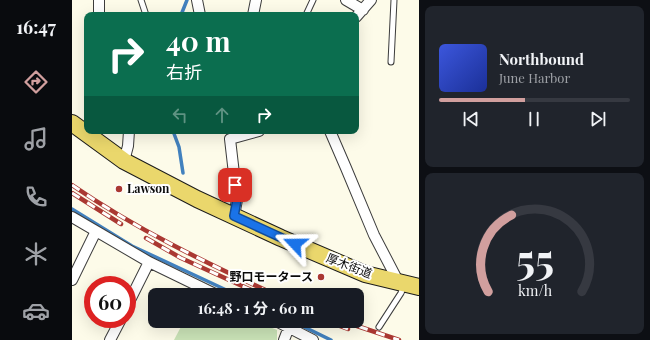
<!DOCTYPE html>
<html lang="ja">
<meta charset="utf-8">
<style>
:root{--surface:#171b24;--page:#20242c;--text:#f1f3f6;--muted:#9ea1a6;--line:#363941;--accent:#d19f9e}
body{margin:0;font-family:"Playfair Display","Noto Sans JP",serif;background:var(--page);color:var(--text);height:100vh;display:flex;flex-direction:column;font-size:15px;white-space:nowrap}
*{box-sizing:border-box;margin:0}
p{font-size:13px;color:var(--muted)}
.icon{flex:none;width:22px;height:22px;fill:none;stroke:currentColor;stroke-width:2;stroke-linecap:round;stroke-linejoin:round}
.map{position:relative;flex:1;overflow:hidden}
.details{display:flex;flex-direction:column;gap:6px;padding:6px;background:#0d0f14;width:231px}
.details>*{flex:none}
.hud{position:absolute;left:12px;top:12px;width:275px;height:122px;border-radius:8px;box-shadow:0 4px 16px #0002;background:#0b6e4f;color:#fff;overflow:hidden}
.speed{position:absolute;left:12px;top:276px;display:flex;gap:8px;font-size:20px;font-weight:700;text-align:center}
.speed>*{display:grid;place-content:center;width:52px;height:52px;border-radius:50%;background:var(--surface);box-shadow:0 4px 16px #0002;line-height:1}
.speed .limit{border:6px solid #d22;background:#fff;color:#111}
.pin{position:absolute;display:grid;place-items:center;width:34px;height:34px;color:#fff;margin:-17px;border-radius:8px;box-shadow:0 2px 6px #0006}
.me{position:absolute;width:44px;margin:-22px;rotate:293deg;stroke-linejoin:round;filter:drop-shadow(0 0 3px #0008)}
.turn{display:flex;align-items:center;gap:14px;height:84px;padding:0 16px;font-size:18px}
.turn .icon{width:52px;height:52px;stroke-width:2.5}
.turn b{display:block;font-size:28px;line-height:34px}
.lanes{display:flex;align-items:center;height:38px;padding:0 16px;background:#0003;justify-content:center;gap:20px;direction:ltr}
.lanes .off{opacity:.35}
.details .tile{flex:1;display:flex;flex-direction:column;justify-content:center;gap:6px;min-width:0;padding:0 14px;border-radius:8px;background:var(--page)}
.details .dial{align-items:center;gap:0}
.dial svg{height:104px;overflow:visible;fill:none;stroke:var(--line);stroke-width:7;stroke-linecap:round;text-anchor:middle}
.dial text{fill:var(--text);stroke:none}
.song{display:flex;align-items:center;gap:12px}
.cover{width:48px;height:48px;border-radius:6px;background:linear-gradient(135deg,hsl(230 70% 55%),hsl(230 70% 35%))}
.played{height:4px;border-radius:2px;background:linear-gradient(90deg,var(--accent) 45%,var(--line) 45%)}
.keys{display:flex;justify-content:space-around;direction:ltr}
.trip{position:absolute;left:76px;top:288px;width:216px;height:40px;border-radius:8px;background:var(--surface);box-shadow:0 4px 16px #0002;font-weight:700;line-height:40px;text-align:center}
main{display:flex;flex:1;min-height:0}
.dock{display:flex;flex-direction:column;width:72px;justify-content:space-around;align-items:center;background:#090b0e;color:var(--muted)}
.dock .icon{width:28px;height:28px}
.dock .current{color:var(--accent)}
.dock b{font-size:18px;color:var(--text)}
.map>svg:first-child{display:block}
.green{fill:#cae3b7}
.lines{fill:none;stroke-linecap:round;stroke-linejoin:round}
.stream{stroke:#4281be;stroke-width:3.5}
.service-casing{stroke:#3d3d3d;stroke-width:7}
.minor-casing{stroke:#3d3d3d;stroke-width:12}
.primary-casing{stroke:#1b1b1b;stroke-width:18}
.service{stroke:#fff;stroke-width:5}
.minor{stroke:#fff;stroke-width:10}
.primary{stroke:#ead76c;stroke-width:16}
.rail-casing{stroke:#aa3832;stroke-width:4.5}
.rail{stroke:#fff;stroke-width:3;stroke-dasharray:9;stroke-linecap:butt}
.route-casing{stroke:#114b97;stroke-width:10}
.route{stroke:#1a73e8;stroke-width:7}
.poi-dot{fill:#aa3832;stroke:#fff;stroke-width:1.5}
.labels{text-anchor:middle;stroke-width:4;stroke-linejoin:round;paint-order:stroke}
.poi-label{font-size:12px;font-weight:bold;fill:#0a0a0a;stroke:#fff;text-anchor:start}
.street-label{font-size:12px;fill:#0a0a0a;stroke:#fff}
</style>
<main>
<nav class="dock">
<b>16:47</b>
<svg class="icon current" aria-label="directions" viewBox="0 0 24 24"><path d="M12 3l9 9-9 9-9-9zM9 14v-3h6M13 9l2 2-2 2"/></svg>
<svg class="icon" aria-label="music" viewBox="0 0 24 24"><path d="M9 18V5l10-2v13"/><circle cx="6" cy="18" r="3"/><circle cx="16" cy="16" r="3"/></svg>
<svg class="icon" aria-label="phone" viewBox="0 0 24 24"><path d="M5 4h4l2 5-3 2q2 4 5 5l2-3 5 2v4C11 20 4 13 5 4z"/></svg>
<svg class="icon" aria-label="climate" viewBox="0 0 24 24"><path d="M12 3v18M4 7l16 10M4 17L20 7"/></svg>
<svg class="icon" aria-label="car" viewBox="0 0 24 24"><path d="M5 17H2v-5l4-1 3-4h7l3 4 3 1v5h-3M9 17h6M6 11h13"/><circle cx="7" cy="17" r="2"/><circle cx="17" cy="17" r="2"/></svg>
</nav>
<div class="map">
<svg width="347" height="340" viewBox="0 0 347 340">
<rect width="100%" height="100%" fill="#fdfbe9"/>
<path class="green" d="M112,321H184L205,330V340H102Z"/>
<g class="lines">
<path class="stream" d="M109,15L115,0
M101,131L107,147L111,173
M0,209L60,246L165,295
M220,321L259,340"/>
<defs>
<path id="service" d="M69,0L74,15
M234,15L241,0
M319,62L322,0
M307,327L329,293L332,285"/>
<path id="minor" d="M27,0V15
M125,0L128,15
M274,0L291,10
M181,15L184,0
M284,17L299,0
M258,131L274,168L302,235L327,283
M52,161L56,146L57,131
M162,216L165,200L158,139L187,131
M0,217L77,262L145,295
M0,280L24,231
M55,306L77,262
M204,321L241,340
M38,340L49,319
M212,340L217,327"/>
<path id="primary" d="M0,123L52,161L125,199L209,238L293,274L347,287"/>
</defs>
<use href="#service" class="service-casing"/>
<use href="#minor" class="minor-casing"/>
<use href="#primary" class="primary-casing"/>
<use href="#service" class="service"/>
<use href="#minor" class="minor"/>
<use href="#primary" class="primary"/>
<defs>
<path id="rail" d="M0,185C64,229 134,263 204,295
M0,193L49,224
M74,238L109,258L190,295
M254,321L276,329
M270,321L327,340"/>
</defs>
<use href="#rail" class="rail-casing"/>
<use href="#rail" class="rail"/>
</g>
<g class="lines">
<defs>
<path id="route" d="M163,185L165,200L162,216L223,244"/>
</defs>
<use href="#route" class="route-casing"/>
<use href="#route" class="route"/>
</g>
<g class="poi-dot">
<circle cx="47" cy="189" r="4"/>
<circle cx="249" cy="277" r="4"/>
</g>
<g class="labels">
<g class="poi-label">
<text x="55" y="193">Lawson</text>
<text x="241" y="281" text-anchor="end">野口モータース</text>
</g>
<g class="street-label">
<text transform="translate(277 266) rotate(21)" y="4">厚木街道</text>
</g>
</g>
</svg>
<div class="speed"><div class="limit">60</div></div>
<div class="pin" style="left:163px;top:185px;background:#d93025"><svg class="icon" aria-label="arrive" viewBox="0 0 24 24"><path d="M6 21V4h12l-3 4 3 4H6"/></svg></div>
<svg class="me" style="left:223px;top:244px" viewBox="-20 -20 40 40"><path d="M0-17L14 15 0 8-14 15z" fill="#1a73e8" stroke="#fff" stroke-width="4"/></svg>
<div class="trip">16:48 · 1 分 · 60 m</div>
<div class="hud">
<div class="turn"><svg class="icon" aria-label="right" viewBox="0 0 24 24"><path d="M7 20v-9h11M14 6l5 5-5 5"/></svg><div><b>40 m</b>右折</div></div>
<div class="lanes"><svg class="icon off" aria-label="left" viewBox="0 0 24 24"><path d="M17 20v-9H6M10 6l-5 5 5 5"/></svg><svg class="icon off" aria-label="ahead" viewBox="0 0 24 24"><path d="M12 20V5M6 11l6-6 6 6"/></svg><svg class="icon" aria-label="right" viewBox="0 0 24 24"><path d="M7 20v-9h11M14 6l5 5-5 5"/></svg></div>
</div>
</div>
<section class="details">
<div class="tile">
<div class="song"><i class="cover"></i><div><b>Northbound</b><p>June Harbor</p></div></div>
<div class="played"></div>
<div class="keys"><svg class="icon" aria-label="previous" viewBox="0 0 24 24"><path d="M18 5L8 12l10 7zM5 5v14"/></svg><svg class="icon" aria-label="pause" viewBox="0 0 24 24"><path d="M8 5v14M16 5v14"/></svg><svg class="icon" aria-label="next" viewBox="0 0 24 24"><path d="M6 5l10 7-10 7zM19 5v14"/></svg></div>
</div>
<div class="tile dial"><svg viewBox="0 0 100 80">
<path d="M14 69A42 42 0 1 1 86 69"/>
<path d="M14 69A42 42 0 0 1 32 10" stroke="#d19f9e"/>
<text x="50" y="56" font-size="32" font-weight="700">55</text>
<text x="50" y="72" font-size="11">km/h</text>
</svg></div>
</section>
</main>
